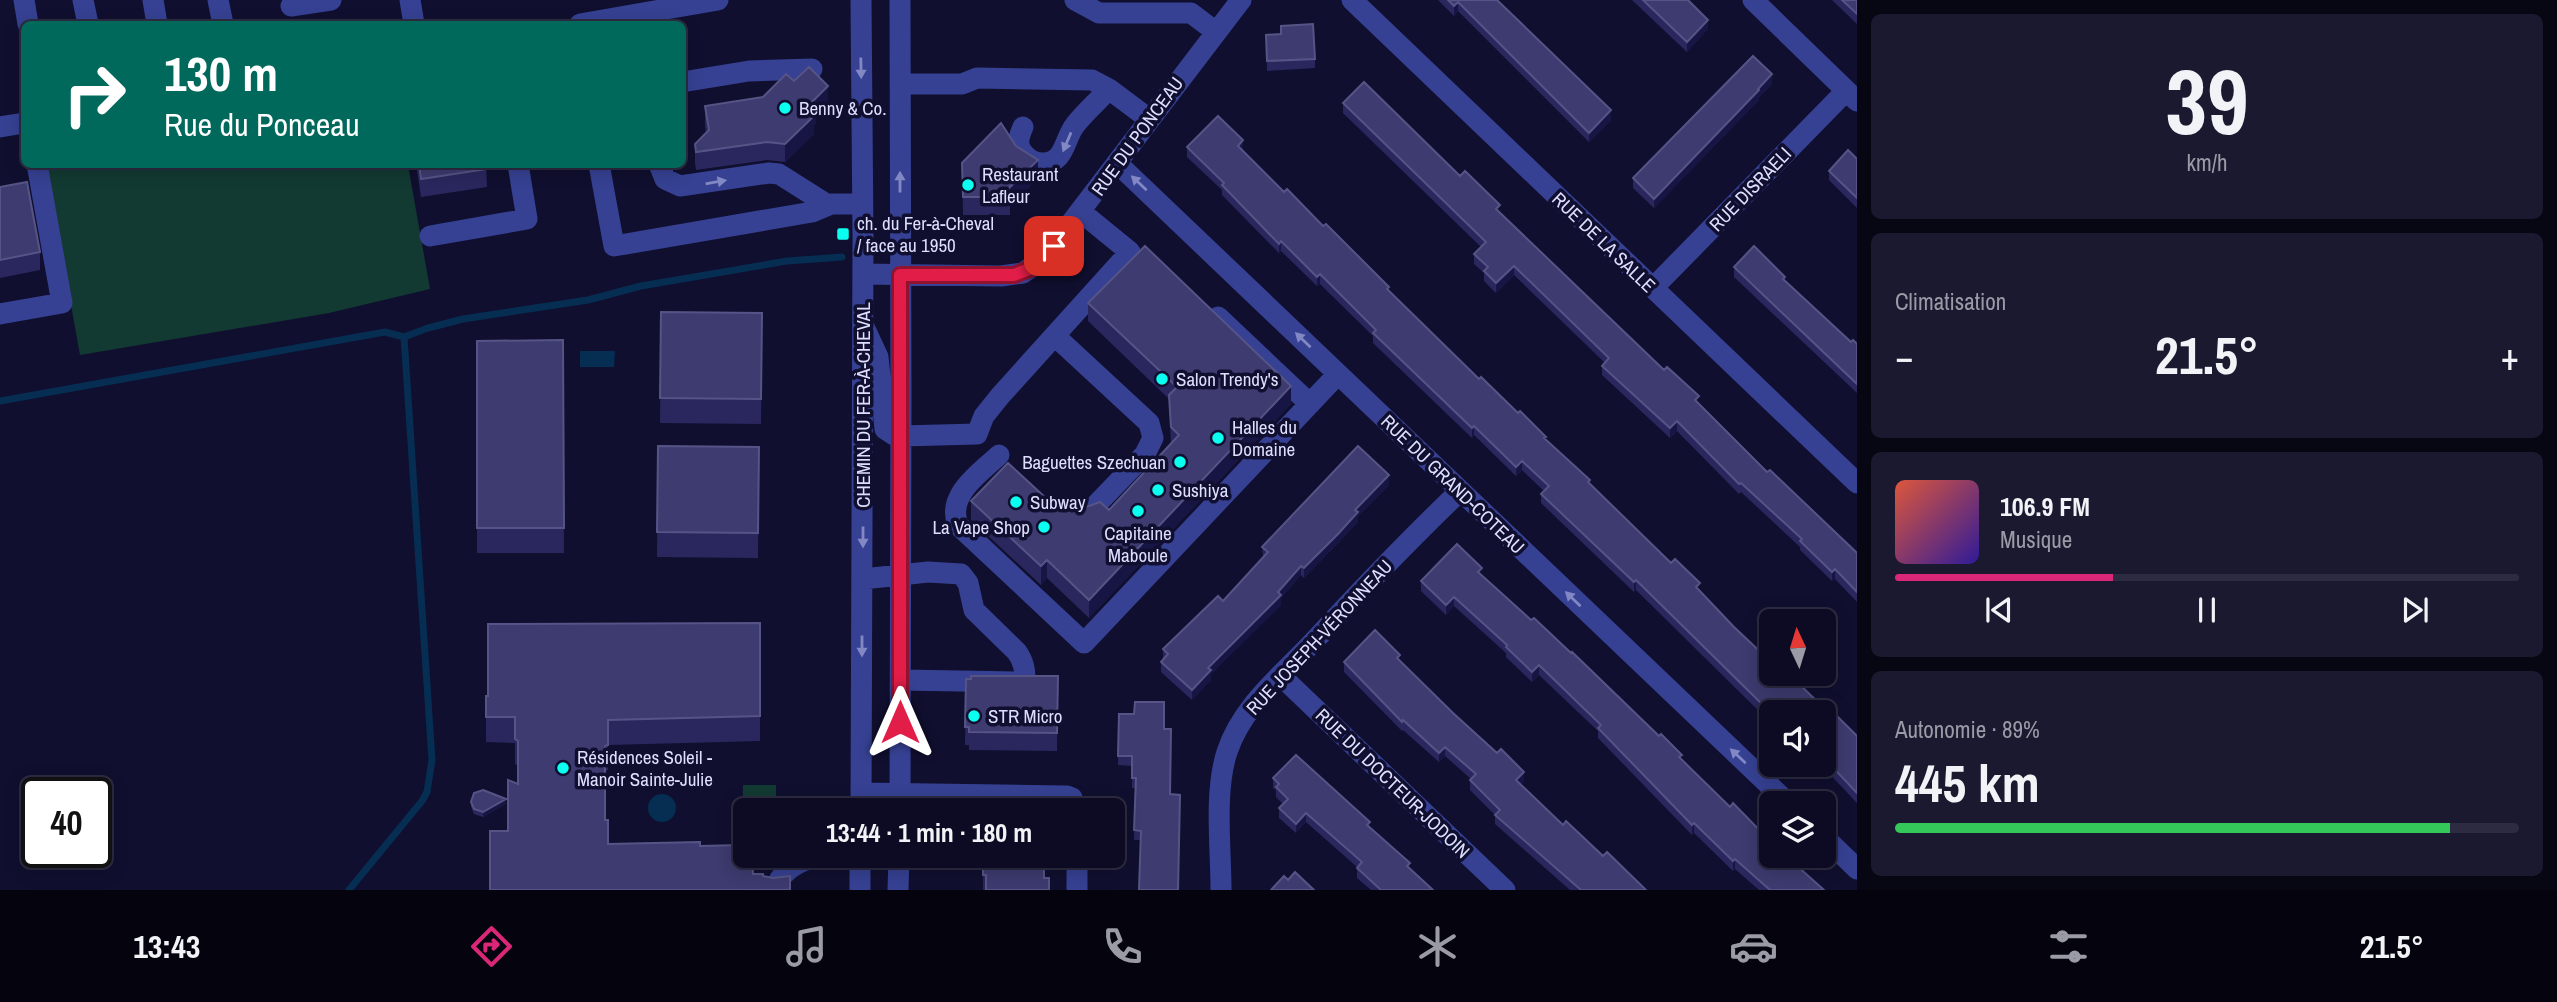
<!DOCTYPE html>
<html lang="fr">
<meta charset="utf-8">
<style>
:root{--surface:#0c0b23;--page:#1a1930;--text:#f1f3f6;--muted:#9a9ba6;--line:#2c2b41;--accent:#db2777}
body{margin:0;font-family:"Archivo Narrow",sans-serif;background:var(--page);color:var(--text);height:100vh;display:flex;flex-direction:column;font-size:26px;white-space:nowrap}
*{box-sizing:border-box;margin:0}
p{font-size:23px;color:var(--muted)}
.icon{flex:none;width:38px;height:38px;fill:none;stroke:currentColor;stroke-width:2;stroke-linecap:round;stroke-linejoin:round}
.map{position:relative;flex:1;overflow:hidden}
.sheet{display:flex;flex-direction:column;gap:14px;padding:14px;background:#070613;width:700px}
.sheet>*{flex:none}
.top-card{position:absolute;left:21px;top:21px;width:665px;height:147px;border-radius:10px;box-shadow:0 4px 18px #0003,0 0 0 2px var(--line);background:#00695c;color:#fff;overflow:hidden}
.needle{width:46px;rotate:356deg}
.buttons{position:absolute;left:1759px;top:609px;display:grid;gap:14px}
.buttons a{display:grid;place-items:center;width:77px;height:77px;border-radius:10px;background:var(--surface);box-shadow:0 4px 18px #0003,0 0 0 2px var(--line);font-size:35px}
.speed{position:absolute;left:21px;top:777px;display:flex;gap:14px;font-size:35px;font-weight:700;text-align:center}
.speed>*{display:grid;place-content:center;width:91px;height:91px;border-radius:50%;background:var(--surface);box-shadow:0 4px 18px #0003,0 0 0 2px var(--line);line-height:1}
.speed .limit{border:4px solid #111;border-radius:10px;background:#fff;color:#111}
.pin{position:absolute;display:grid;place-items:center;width:60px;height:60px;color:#fff;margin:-30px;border-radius:14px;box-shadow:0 4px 10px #0006}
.me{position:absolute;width:77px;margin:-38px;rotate:0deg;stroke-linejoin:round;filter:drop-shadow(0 0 5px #0008)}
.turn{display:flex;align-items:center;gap:24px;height:147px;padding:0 28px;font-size:32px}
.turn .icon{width:91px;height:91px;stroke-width:2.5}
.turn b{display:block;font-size:49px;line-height:60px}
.big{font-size:52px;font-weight:700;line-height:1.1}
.sheet .tile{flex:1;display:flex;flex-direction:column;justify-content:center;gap:10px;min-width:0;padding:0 24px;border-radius:10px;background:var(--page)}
.sheet .dial{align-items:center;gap:0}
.dial b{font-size:91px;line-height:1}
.song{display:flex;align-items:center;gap:21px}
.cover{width:84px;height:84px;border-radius:10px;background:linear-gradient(135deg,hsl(10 70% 55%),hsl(250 70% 35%))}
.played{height:7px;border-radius:4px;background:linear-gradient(90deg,var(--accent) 35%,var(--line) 35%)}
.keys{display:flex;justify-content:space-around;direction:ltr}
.heat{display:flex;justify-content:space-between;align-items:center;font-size:38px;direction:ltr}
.charge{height:10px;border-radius:5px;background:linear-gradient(90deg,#34c759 89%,var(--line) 0)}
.trip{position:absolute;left:733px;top:798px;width:392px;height:70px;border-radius:10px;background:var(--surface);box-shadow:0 4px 18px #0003,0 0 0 2px var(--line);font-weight:700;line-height:70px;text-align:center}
.dock{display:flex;height:112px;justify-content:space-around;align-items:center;background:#05040e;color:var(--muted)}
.dock .icon{width:49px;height:49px}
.dock .selected{color:var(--accent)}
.dock b{font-size:32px;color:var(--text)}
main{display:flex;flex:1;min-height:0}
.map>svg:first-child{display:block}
.green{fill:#123a32}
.water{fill:#062d52}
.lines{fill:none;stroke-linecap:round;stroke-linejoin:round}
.stream{stroke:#062d52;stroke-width:7}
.minor{stroke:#364193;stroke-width:21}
.wall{fill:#2a275e}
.shaded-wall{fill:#171544}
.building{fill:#3d3b6f;stroke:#565486;stroke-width:2}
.oneway{fill:#8288c4}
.route-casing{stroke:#92132f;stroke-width:18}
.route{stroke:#e11d48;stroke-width:12}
.poi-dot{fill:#0afff1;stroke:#100f2f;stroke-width:2.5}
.labels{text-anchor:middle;stroke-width:7;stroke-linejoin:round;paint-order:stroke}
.poi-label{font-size:19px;fill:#dedfff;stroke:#100f2f;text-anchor:start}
.street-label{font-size:19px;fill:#dedfff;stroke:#100f2f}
</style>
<main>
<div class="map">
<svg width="1857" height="890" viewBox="0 0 1857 890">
<rect width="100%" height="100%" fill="#100f2f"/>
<path class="green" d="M46,165H408L430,289L329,313L80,355Z
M743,785H776V810H746L745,835H742Z"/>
<path class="water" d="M580,351H615L614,367H580Z
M648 808a14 14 0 1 1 28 0a14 14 0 1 1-28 0Z"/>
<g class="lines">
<path class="stream" d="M404,337L428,328L463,319L588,300L641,286L787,261L842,257
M0,401L385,332L404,337L432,760L427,792L422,801L349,890"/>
<path class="minor" d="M24,0L28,24
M83,0L88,24
M153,0L157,24
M218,0L223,24
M410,0L414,24
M861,0L863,238L861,810
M1075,0L1099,13H1191L1216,32
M1352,0L1857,483
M1753,0L1857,101
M291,6L331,0
M580,24L718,0
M682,82L749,71L812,69
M900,84H962L977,78L1092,80L1109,89L1149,119
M0,127L24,123
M1023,127C1019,136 1016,145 1023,153C1028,159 1034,163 1042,163C1065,164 1064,139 1075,125C1085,112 1098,101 1109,89
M599,164L614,246L812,212L831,204H862
M659,164L665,179L680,186L769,173L779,174L828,205
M1118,164L1788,803
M430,236L527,219L518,164
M863,274L1001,276L1023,273L1045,257L1241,0
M1653,288L1846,91
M0,314L62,303L37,164
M1218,317L1310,404
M865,329L878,357L885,429L894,435L901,436L977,434L984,416L1000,396L1130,252L1081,212
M1055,336L1149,423L1153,438L1145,454L1094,507L1074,515
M999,455C980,473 946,495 958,525L1084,643L1338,374
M863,579L928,572L961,574L968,583L974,610L1017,652C1024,662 1025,670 1025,682L901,680
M1281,676L1505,890
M861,793L1067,796L1072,798L1076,810
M900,810L901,394L900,0
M1824,837L1857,869
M1077,856V890
M774,890C793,842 857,857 899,857
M860,890V856
M898,890L899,856
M1221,890C1221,847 1214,792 1227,752C1242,706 1283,674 1315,640C1362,589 1410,539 1460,491"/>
</g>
<path class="wall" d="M1438,0H1497L1611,120L1589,142L1458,11L1454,16Z
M1632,0H1688L1708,29L1687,52Z
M1832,0H1857V24Z
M1266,35L1315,59V68L1267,71Z
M794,81L828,105L816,116V123L814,125V134L785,162L767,160L696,170L695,163V144L706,133L705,125V106L763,97Z
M1772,84L1759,97V100L1654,208L1633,188V178Z
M1343,103L1460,176L1699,403L1767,472L1857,553V602L1835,579L1832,581L1800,550V547L1741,492L1739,494L1677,431L1670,438L1602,375V366L1605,363L1514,275L1496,293L1484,281V273L1474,264V254L1481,247L1343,113Z
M1016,146L1038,178L1010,206V215H963L962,163Z
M1187,147L1243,150L1284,192L1323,226L1479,379L1546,440L1700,592L1771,674L1830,714L1857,736V803L1821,765H1824V712H1771V723L1636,590L1634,592L1541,503V494L1544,491L1522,470L1516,476L1474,435L1472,438L1373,343V336L1320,284L1317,286L1281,251L1279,253L1222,195V190L1187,157Z
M1857,159V208L1829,180V171Z
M416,164H486L487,187L421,197Z
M0,187L40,252V270L0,278Z
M1734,267L1785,280L1851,342L1857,344V393L1734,277Z
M1088,303L1291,404L1089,618L1047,578L1041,585L971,520V501L1061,512L1109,510L1171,444L1169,399L1088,321Z
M661,312L762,313L761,424L660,423Z
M563,340L564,553H477V341Z
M658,446L759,447L758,558L657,557Z
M1389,485L1358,516V522L1338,543L1304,578L1301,575L1281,598V605L1211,674V680L1192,700L1161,672V662L1163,660V649L1223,601L1263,557L1262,547Z
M1482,576L1682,760L1730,807L1824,890H1759L1735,869L1733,871L1694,833L1692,835L1598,738V731L1539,675L1532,682L1506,657V653L1454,606L1446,615L1421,591V581Z
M760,623V741L608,745V770L605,771V820L608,844L700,846L742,855L753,874L763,876L790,890L508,831L518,784V766L515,764V743L486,742V696Z
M1344,662H1400L1524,782L1521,784L1563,825L1646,890H1570L1495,824V815L1470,790V780L1471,779L1445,756L1439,762L1403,730L1402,731L1344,672Z
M1058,676L1057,751L969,750V745H965L966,679Z
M1164,702L1140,840H1134L1135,788H1132V766L1118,765L1119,714H1134Z
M1273,778L1370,828L1410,868L1433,890H1371L1357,878V867L1306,822L1296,833L1279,818V808L1283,804L1276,797V790L1273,788Z
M471,802L506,804L483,817L474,814L471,807Z
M983,856L1044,878L1049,890H983Z"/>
<path class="shaded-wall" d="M1458,2V11L1454,16V6Z
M1708,20V29L1687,52V42Z
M1772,74V84L1759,97V100L1654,208V199Z
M828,86V105L816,116V123L814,125V134L785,162V144L809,111L812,102Z
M1611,110V120L1589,142V133Z
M1243,140V150L1238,155V146Z
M1038,160V178L1010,206L1009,188Z
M1281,241V251L1279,253V244Z
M1514,266V275L1496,293V283Z
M1320,274V284L1317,286V277Z
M1291,386V404L1089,618V600Z
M1677,421V431L1670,438V428Z
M1474,426V435L1472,438V428Z
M1522,461V470L1516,476V467Z
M1389,475V485L1358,516V522L1304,578V568L1355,510Z
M1047,560V578L1041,585V566Z
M1301,566V575L1281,598V605L1211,674V680L1192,700V690L1208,668Z
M1835,569V579L1832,581V572Z
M1636,580V590L1634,592V582Z
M1454,597V606L1446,615V605Z
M1539,665V675L1532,682V672Z
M1445,747V756L1439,762V753Z
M1524,772V782L1516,789V780Z
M506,799V804L483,817V812Z
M1306,813V822L1296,833V824Z
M1694,823V833L1692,835V825Z
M1735,859V869L1733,871V861Z"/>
<path class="building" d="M1448,0H1497L1611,110L1589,133L1458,2L1454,6Z
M1643,0H1688L1708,20L1687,42Z
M1842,0H1857V14Z
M1313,24L1315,59L1267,61L1266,35L1281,34V26Z
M1753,56L1772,74L1758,89L1759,90L1654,199L1633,178Z
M809,67L828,86L812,102L816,105L809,111L814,116L785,144L767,142L696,152L695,144L709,130L705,106L763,97L786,74L794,81Z
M1364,82L1460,176L1465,171L1500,205L1496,209L1664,370L1667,367L1699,396L1695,400L1767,472L1770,470L1857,553V592L1835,569L1832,572L1800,541L1802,539L1741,483L1739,484L1677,421L1670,428L1602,366L1609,358L1514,266L1496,283L1484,271L1488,267L1474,254L1486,242L1343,103Z
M1218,116L1243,140L1238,146L1284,192L1287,189L1323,226L1326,224L1389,287L1387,289L1479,379L1481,377L1518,413L1520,411L1546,437L1544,438L1590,480L1588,482L1671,563L1675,559L1700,583L1696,587L1734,627L1771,662V674H1783L1788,679L1791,676L1830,714L1832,711L1857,736V793L1824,758V712H1771V713L1636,580L1634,582L1541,494L1549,486L1522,461L1516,467L1474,426L1472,428L1373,333L1376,330L1320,274L1317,277L1281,241L1279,244L1222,185L1224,183L1187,147Z
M1001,123L1016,146L1038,160L1009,188L1010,197H963L962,163Z
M1848,150L1857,159V198L1829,171Z
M419,164H486L487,169L421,179Z
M27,182L40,252L0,260V187Z
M1145,246L1291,386L1089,600L1047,560L1041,566L971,501L1008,463L1061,512L1063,509L1078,510L1100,502L1109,510L1179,435L1171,427L1170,412L1169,395L1177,387L1088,303Z
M1754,246L1785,277L1783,279L1851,342L1853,340L1857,344V384L1734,267Z
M661,312L762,313L761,399L660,398Z
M563,340L564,528H477V341Z
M658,446L759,447L758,533L657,532Z
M1358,446L1389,475L1355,510L1358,512L1338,534L1304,568L1301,566L1278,592L1281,595L1208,668L1211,670L1192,690L1161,662L1168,654L1163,649L1218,596L1223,601L1268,552L1262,547Z
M1457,544L1482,568L1478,572L1531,620L1534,618L1571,653L1572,652L1659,736L1661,734L1682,755L1679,757L1730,807L1733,803L1771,842V856H1786L1824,890H1770L1735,859L1733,861L1694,823L1692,825L1598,728L1601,725L1539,665L1532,672L1506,647L1507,645L1454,597L1446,605L1421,581Z
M760,623V716L608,720V745L605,746V820H608V844L700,842V846L742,845V855L752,856L753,874H763V876L773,878L790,876V890H490V831H508V780L518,784V741L515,739V717H486V696H488V624Z
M1375,630L1400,655L1397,658L1453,713L1497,753L1501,749L1524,772L1516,780L1563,825L1566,821L1603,856L1607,852L1646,890H1581L1495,815L1500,810L1470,780L1476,774L1445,747L1439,753L1403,720L1402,722L1344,662Z
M971,676H1058L1057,733L969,732V727H965L966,679H971Z
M1135,702H1164V729H1171L1170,794L1180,795L1178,890H1139L1141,831L1134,830L1136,778H1132V756H1118L1119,714H1134Z
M1296,755L1370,822L1367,825L1410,863L1407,866L1433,890H1381L1357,868L1362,862L1306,813L1296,824L1279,808L1288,799L1276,787L1279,784L1273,778Z
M483,790L506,799L483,812L474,809L471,802L474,793Z
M983,856H1044V878H1049V890H986V875H983Z
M1295,872L1314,890H1271L1284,876L1288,880Z"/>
<defs><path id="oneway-solid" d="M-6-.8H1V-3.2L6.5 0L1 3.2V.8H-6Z" transform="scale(1.75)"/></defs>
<g class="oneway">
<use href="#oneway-solid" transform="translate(861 68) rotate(89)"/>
<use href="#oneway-solid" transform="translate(1067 142) rotate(113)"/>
<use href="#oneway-solid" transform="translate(716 182) rotate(-10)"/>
<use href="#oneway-solid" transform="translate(900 182) rotate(-90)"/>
<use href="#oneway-solid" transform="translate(1139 183) rotate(-137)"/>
<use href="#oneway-solid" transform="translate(1303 340) rotate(-136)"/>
<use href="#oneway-solid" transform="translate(863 537) rotate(90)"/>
<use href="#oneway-solid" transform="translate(1573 599) rotate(-136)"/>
<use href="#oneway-solid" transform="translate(862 646) rotate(90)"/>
<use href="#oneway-solid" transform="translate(1738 756) rotate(-137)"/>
</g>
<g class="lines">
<defs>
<path id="route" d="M900,722V275H1014L1032,268L1054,246"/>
</defs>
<use href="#route" class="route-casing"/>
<use href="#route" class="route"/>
</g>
<g class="poi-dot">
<circle cx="785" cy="108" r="7"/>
<circle cx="968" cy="185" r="7"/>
<rect x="836" y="227" width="14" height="14" rx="3.5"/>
<circle cx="1162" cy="379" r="7"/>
<circle cx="1218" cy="438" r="7"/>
<circle cx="1180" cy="462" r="7"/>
<circle cx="1158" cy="490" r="7"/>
<circle cx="1016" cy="502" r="7"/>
<circle cx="1138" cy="511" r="7"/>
<circle cx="1044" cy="527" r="7"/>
<circle cx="974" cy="716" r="7"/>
<circle cx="563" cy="768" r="7"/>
</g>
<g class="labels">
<g class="poi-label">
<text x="799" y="115">Benny &amp; Co.</text>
<text x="982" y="181">Restaurant<tspan x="982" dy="22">Lafleur</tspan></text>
<text x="857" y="230">ch. du Fer-à-Cheval<tspan x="857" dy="22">/ face au 1950</tspan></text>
<text x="1176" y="386">Salon Trendy's</text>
<text x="1232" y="434">Halles du<tspan x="1232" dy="22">Domaine</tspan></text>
<text x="1166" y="469" text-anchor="end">Baguettes Szechuan</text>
<text x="1172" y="497">Sushiya</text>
<text x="1030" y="509">Subway</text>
<text x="1030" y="534" text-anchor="end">La Vape Shop</text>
<text x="1138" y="540" text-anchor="middle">Capitaine<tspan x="1138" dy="22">Maboule</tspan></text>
<text x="988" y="723">STR Micro</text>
<text x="577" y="764">Résidences Soleil -<tspan x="577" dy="22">Manoir Sainte-Julie</tspan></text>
</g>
<g class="street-label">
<text transform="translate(1137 136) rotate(-54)" y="7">RUE DU PONCEAU</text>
<text transform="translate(1750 189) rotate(-46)" y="7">RUE DISRAELI</text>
<text transform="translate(1604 242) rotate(44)" y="7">RUE DE LA SALLE</text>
<text transform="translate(863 405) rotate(-90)" y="7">CHEMIN DU FER-À-CHEVAL</text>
<text transform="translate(1453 484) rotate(44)" y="7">RUE DU GRAND-COTEAU</text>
<text transform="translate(1319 637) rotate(-47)" y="7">RUE JOSEPH-VÉRONNEAU</text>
<text transform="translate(1393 783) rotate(44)" y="7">RUE DU DOCTEUR-JODOIN</text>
</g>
</g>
</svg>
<div class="buttons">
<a><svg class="needle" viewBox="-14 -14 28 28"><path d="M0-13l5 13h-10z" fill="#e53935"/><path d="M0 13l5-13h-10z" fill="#9a9ba6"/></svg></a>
<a><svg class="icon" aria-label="sound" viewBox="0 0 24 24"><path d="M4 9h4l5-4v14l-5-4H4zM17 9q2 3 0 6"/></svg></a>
<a><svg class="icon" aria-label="layers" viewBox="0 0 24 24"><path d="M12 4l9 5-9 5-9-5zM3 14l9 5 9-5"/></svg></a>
</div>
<div class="speed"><div class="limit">40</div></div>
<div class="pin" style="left:1054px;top:246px;background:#d93025"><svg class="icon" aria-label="arrive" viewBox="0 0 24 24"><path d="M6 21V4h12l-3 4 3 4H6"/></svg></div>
<svg class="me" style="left:900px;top:722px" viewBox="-20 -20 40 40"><path d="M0-17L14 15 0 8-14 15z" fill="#e11d48" stroke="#fff" stroke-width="4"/></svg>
<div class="trip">13:44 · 1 min · 180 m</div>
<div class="top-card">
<div class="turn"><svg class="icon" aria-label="right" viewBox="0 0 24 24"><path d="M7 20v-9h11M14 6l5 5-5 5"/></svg><div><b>130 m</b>Rue du Ponceau</div></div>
</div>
</div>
<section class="sheet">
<div class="tile dial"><b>39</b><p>km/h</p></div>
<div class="tile"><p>Climatisation</p>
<div class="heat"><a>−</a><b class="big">21.5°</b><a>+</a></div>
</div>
<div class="tile">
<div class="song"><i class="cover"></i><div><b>106.9 FM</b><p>Musique</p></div></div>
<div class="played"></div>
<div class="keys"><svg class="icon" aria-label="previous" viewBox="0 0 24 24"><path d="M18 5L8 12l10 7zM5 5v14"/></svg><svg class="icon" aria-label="pause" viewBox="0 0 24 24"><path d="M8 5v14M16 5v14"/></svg><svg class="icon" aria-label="next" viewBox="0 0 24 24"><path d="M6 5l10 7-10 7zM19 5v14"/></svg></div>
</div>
<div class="tile"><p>Autonomie · 89%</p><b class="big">445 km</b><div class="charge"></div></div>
</section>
</main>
<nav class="dock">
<b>13:43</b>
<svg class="icon selected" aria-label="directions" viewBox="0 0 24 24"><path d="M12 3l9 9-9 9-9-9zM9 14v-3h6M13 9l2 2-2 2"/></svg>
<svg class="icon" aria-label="music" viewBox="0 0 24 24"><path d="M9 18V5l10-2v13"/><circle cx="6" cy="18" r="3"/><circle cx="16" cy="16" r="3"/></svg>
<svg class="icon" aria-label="phone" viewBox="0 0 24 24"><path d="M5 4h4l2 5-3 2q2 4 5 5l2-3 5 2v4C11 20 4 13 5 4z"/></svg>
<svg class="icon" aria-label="climate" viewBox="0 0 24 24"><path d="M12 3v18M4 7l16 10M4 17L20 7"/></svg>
<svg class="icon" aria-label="car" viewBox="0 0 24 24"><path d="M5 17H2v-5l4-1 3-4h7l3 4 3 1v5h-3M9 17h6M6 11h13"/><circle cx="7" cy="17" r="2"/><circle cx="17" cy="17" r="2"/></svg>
<svg class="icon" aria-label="filters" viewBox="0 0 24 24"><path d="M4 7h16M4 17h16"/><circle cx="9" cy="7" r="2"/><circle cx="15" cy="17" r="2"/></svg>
<b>21.5°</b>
</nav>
